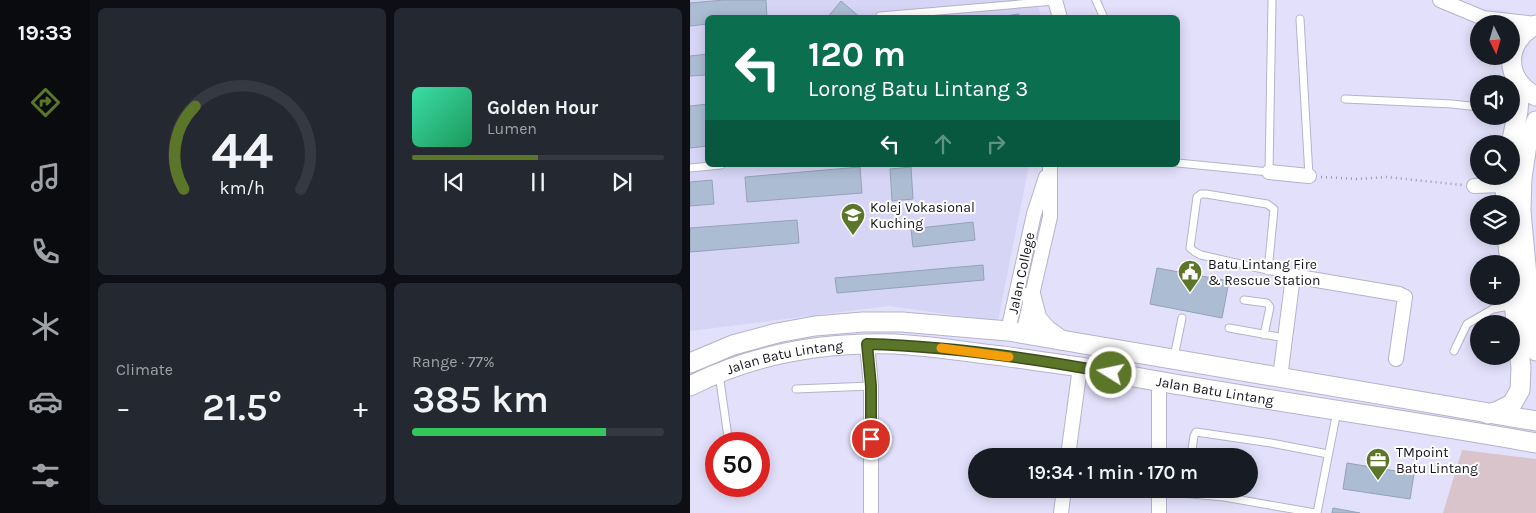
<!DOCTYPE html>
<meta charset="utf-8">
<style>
:root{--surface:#171b24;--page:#242831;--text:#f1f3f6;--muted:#9ea1a6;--line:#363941;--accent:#5c7629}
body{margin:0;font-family:Karla,sans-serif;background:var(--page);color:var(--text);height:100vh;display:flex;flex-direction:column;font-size:19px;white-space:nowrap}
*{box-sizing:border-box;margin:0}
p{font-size:16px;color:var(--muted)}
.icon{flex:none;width:28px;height:28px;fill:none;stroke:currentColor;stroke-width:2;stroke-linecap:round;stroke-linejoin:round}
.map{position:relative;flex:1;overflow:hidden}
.drawer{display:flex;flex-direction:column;gap:8px;padding:8px;background:#0d0f14;width:600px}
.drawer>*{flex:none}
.banner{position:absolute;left:15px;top:15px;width:475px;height:152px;border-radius:8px;box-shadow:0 2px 12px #0003;background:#0b6e4f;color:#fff;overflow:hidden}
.needle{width:32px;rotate:175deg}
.fabs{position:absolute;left:780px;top:15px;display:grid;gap:10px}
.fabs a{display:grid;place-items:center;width:50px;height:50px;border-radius:50%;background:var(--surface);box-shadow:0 2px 12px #0003;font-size:25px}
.speed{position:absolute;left:15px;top:432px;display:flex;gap:10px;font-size:25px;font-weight:700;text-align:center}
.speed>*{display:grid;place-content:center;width:65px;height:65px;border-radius:50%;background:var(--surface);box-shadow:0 2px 12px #0003;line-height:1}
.speed .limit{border:8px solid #d22;background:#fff;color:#111}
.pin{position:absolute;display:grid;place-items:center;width:42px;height:42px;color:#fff;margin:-21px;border:2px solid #fff;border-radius:50%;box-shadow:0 1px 5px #0007}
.me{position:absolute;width:55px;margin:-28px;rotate:280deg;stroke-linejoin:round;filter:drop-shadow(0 0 4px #0008)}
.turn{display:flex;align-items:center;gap:18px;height:105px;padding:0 20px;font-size:22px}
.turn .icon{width:65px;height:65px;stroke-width:2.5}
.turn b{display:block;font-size:35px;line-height:42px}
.lanes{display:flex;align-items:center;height:48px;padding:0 20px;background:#0003;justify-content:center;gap:25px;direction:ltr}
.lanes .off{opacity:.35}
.big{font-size:38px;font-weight:600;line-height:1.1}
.drawer .tile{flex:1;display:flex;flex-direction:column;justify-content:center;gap:8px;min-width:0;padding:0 18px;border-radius:8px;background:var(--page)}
.drawer .dial{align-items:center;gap:0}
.dial svg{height:130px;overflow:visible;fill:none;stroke:var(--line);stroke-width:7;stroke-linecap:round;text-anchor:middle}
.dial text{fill:var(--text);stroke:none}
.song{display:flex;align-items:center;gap:15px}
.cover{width:60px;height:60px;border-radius:8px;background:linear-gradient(135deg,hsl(160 70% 55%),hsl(150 70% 35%))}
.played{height:5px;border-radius:2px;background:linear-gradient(90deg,var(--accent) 50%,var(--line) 50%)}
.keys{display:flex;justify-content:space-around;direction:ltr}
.heat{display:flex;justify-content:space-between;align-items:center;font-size:28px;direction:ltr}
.charge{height:8px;border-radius:4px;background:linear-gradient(90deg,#34c759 77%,var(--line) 0)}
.drawer .tiles{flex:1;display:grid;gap:8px;grid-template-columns:repeat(2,1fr)}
.trip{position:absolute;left:278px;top:448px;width:290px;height:50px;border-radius:25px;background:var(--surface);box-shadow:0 2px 12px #0003;font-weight:600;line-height:50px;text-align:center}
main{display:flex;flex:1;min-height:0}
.menu{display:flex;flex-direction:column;width:90px;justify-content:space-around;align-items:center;background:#090b0e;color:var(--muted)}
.menu .icon{width:35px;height:35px}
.menu .active{color:var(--accent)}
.menu b{font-size:22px;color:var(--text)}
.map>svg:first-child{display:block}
.built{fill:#d7d5f6}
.green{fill:#dac4cc}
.building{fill:#acbcd2;stroke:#93a2b7}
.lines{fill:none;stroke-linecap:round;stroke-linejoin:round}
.lane-casing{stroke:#b4b3cc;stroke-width:9}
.street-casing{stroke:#b4b3cc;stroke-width:16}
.secondary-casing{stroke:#b4b3cc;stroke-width:21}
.path{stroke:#9796a9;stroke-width:2.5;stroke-dasharray:1 4;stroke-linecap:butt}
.lane{stroke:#fff;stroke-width:7}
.street{stroke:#fff;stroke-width:14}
.secondary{stroke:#fff;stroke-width:19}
.route-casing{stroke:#3c4d1b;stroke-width:12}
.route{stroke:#5c7629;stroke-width:9}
.slow{stroke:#f59e0b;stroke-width:9}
.labels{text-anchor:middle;stroke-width:4;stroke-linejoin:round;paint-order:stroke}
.poi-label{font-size:14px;fill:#14131c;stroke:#fff;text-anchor:start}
.street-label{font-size:14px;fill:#14131c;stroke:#fff}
</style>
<main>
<nav class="menu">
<b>19:33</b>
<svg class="icon active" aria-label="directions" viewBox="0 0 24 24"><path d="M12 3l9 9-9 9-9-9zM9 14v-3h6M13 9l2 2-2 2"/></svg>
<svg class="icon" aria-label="music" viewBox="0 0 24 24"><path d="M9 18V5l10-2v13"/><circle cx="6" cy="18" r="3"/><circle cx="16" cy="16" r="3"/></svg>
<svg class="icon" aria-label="phone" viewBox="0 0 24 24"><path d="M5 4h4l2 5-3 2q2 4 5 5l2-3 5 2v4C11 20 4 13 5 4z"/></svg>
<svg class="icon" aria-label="climate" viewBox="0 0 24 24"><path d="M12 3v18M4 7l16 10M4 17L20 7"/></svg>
<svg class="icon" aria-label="car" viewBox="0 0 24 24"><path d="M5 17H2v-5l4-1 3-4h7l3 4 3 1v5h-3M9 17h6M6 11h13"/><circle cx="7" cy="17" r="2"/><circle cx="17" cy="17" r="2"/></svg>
<svg class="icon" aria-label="filters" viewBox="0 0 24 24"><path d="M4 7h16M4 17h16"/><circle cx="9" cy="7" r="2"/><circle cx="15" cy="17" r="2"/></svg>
</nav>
<section class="drawer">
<div class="tiles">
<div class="tile dial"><svg viewBox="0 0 100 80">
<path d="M14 69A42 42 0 1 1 86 69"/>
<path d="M14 69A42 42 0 0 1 21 18" stroke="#5c7629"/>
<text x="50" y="56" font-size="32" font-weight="700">44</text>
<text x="50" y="72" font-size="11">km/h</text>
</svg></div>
<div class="tile">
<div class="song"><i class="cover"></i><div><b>Golden Hour</b><p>Lumen</p></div></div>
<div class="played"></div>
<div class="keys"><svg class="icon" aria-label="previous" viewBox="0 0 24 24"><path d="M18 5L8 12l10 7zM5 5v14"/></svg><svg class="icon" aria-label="pause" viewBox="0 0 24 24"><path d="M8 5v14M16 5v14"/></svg><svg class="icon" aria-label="next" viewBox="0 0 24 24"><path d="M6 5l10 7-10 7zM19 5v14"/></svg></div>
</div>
<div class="tile"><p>Climate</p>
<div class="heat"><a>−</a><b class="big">21.5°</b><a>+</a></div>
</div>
<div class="tile"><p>Range · 77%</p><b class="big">385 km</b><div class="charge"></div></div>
</div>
</section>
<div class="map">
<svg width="846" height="513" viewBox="0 0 846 513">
<rect width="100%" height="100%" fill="#e2e0fa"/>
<path class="built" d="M0,0H347L351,17L18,18V165H339L308,321L198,306L0,331Z"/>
<path class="green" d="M772,450L846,459V513H753Z"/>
<path class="building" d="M34,0H76L77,18H18V24L0,26V3Z
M151,1L171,18H137Z
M329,14V18H299Z
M18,54V75L0,76V56Z
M18,104V146L0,148V106Z
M170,167L172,193L57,202L55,177Z
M221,167L223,199L202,201L200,169Z
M22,180L24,204L0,206V182Z
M107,220L109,243L0,252V228Z
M283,222L285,240L223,247L221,229Z
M293,265L294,280L147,293L145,278Z
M467,268L539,281L532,318L460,304Z
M657,463L724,474L720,499L653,489Z
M643,508L670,513H642Z"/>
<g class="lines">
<defs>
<path id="lane" d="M406,0L414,18
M190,16L365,1
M610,19L619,176
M655,99L762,104L789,107
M488,163L579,172L582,0
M0,168L31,165
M578,271L584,209L577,204L516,194H511L507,197L500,248L505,252L511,255L603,276
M554,300L577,303L580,307L574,335
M539,328L595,338
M764,351L777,324L803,309L824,305
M484,357L492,318
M29,374L39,444
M106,389L181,386
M501,456L504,436L506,432L581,443L638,454
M469,491L534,497L625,513
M627,513L647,411"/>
<path id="street" d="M365,0L370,18
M750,0L793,18L846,24
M579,172L619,176
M784,186L815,185
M318,331L344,214L356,177
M333,334L360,217V165
M177,344L181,386V511
M590,378L603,276L709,294L715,297L706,359
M469,382V456
M378,456L390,367
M469,489V513
M371,513L374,489"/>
<g id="secondary">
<path d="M846,25C814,40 813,81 846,96"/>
<path d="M846,121L837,145L832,178L831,211L839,298L846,351"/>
<path d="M821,144L828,111L830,85"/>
<path d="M815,204L816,176"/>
<path d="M817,236L820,264"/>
<path d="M341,296L347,319L357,330L371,340"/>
<path d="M0,363L43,345L87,333L125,326L173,322H212L318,331L846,421"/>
<path id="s1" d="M0,386C63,354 135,342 205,344C241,346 277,352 313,356C338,360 364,363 390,367C430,374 469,382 509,388C621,407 734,423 846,443"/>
<path d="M798,414L808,411L822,404L830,390L831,368L821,275"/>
</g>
</defs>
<use href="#lane" class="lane-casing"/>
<use href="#street" class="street-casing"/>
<use href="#secondary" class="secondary-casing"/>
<path class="path" d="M631,177L668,179L697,177L772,185"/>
<use href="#lane" class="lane"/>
<use href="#street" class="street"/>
<use href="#secondary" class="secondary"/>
</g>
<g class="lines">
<defs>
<path id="route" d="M181,439V386L177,344C259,346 341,358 421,373"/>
</defs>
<use href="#route" class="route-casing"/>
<use href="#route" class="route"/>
<path class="slow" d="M251,348L319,357"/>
</g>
<defs>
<symbol id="school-pin" viewBox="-11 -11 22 30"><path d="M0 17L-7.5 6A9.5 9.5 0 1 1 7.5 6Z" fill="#5c7629" stroke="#fff"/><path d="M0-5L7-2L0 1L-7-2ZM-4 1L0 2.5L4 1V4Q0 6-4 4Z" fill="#fff"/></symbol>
<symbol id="civic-pin" viewBox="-11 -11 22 30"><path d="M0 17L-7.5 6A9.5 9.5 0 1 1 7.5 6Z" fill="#5c7629" stroke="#fff"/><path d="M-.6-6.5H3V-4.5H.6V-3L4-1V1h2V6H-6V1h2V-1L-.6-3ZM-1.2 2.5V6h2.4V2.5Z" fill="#fff"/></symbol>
<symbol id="office-pin" viewBox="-11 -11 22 30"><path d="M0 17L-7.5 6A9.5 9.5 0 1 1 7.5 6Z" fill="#5c7629" stroke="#fff"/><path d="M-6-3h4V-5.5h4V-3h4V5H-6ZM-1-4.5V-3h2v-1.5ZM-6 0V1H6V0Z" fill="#fff"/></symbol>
</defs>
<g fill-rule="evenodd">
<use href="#school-pin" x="149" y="201" width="28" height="38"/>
<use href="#civic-pin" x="486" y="258" width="28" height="38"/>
<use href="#office-pin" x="674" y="446" width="28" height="38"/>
</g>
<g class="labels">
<g class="poi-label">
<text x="180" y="212">Kolej Vokasional<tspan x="180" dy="16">Kuching</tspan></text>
<text x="518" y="269">Batu Lintang Fire<tspan x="518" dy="16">&amp; Rescue Station</tspan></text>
<text x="706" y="457">TMpoint<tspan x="706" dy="16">Batu Lintang</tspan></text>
</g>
<g class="street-label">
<text transform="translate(331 273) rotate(-78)" y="5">Jalan College</text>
<text dy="5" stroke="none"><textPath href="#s1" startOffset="100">Jalan Batu Lintang</textPath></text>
<text dy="5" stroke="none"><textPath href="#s1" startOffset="535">Jalan Batu Lintang</textPath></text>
</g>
</g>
</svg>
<div class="fabs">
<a><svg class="needle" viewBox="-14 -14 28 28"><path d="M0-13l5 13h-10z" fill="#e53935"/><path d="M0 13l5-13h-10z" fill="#9ea1a6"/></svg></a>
<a><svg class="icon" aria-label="sound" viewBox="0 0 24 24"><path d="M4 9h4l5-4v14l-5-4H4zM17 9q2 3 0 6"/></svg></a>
<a><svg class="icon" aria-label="search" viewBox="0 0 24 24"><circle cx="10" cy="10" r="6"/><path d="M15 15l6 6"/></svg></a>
<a><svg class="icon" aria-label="layers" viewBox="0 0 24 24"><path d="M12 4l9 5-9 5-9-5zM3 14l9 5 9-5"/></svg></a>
<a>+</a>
<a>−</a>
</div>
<div class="speed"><div class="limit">50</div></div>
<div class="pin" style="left:181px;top:439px;background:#d93025"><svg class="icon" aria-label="arrive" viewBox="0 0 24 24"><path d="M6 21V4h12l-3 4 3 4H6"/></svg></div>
<svg class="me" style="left:421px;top:373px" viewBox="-20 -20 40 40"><circle r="17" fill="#5c7629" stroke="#fff" stroke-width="3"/><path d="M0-11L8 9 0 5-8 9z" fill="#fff"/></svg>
<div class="trip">19:34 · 1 min · 170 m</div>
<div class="banner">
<div class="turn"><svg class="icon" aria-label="left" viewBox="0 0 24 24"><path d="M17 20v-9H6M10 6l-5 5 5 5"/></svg><div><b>120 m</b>Lorong Batu Lintang 3</div></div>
<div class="lanes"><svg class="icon" aria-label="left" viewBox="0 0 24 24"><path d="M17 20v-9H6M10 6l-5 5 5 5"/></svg><svg class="icon off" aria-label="ahead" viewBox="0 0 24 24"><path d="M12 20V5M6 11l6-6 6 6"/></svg><svg class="icon off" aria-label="right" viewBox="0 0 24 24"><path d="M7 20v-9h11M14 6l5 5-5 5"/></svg></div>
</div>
</div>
</main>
